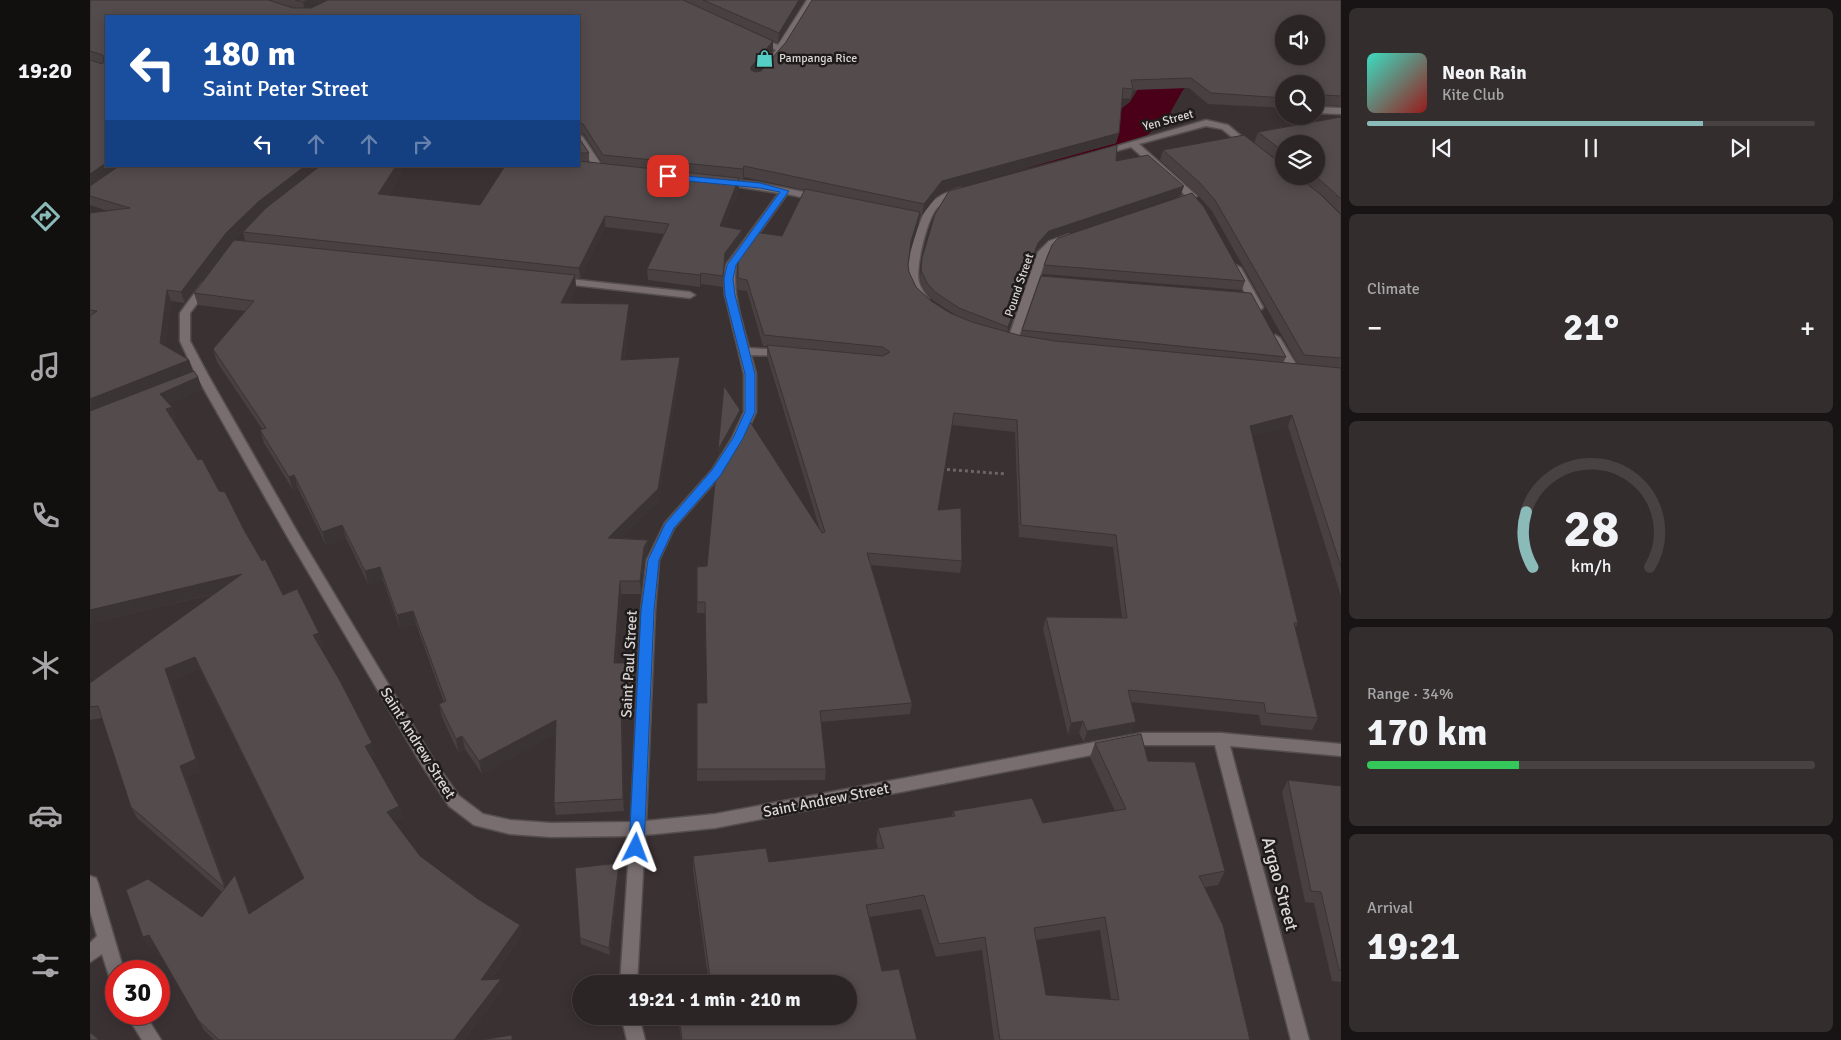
<!DOCTYPE html>
<meta charset="utf-8">
<style>
:root{--surface:#2c2526;--page:#342d2e;--text:#f1f3f6;--muted:#a6a5a7;--line:#484243;--accent:#8bbbb9}
body{margin:0;font-family:Signika,sans-serif;background:var(--page);color:var(--text);height:100vh;display:flex;flex-direction:column;font-size:19px;white-space:nowrap}
*{box-sizing:border-box;margin:0}
p{font-size:16px;color:var(--muted)}
.icon{flex:none;width:28px;height:28px;fill:none;stroke:currentColor;stroke-width:2;stroke-linecap:round;stroke-linejoin:round}
.map{position:relative;flex:1;overflow:hidden}
.details{display:flex;flex-direction:column;gap:8px;padding:8px;background:#181415;width:500px}
.details>*{flex:none}
.banner{position:absolute;left:15px;top:15px;width:475px;height:152px;border-radius:0px;box-shadow:0 2px 12px #0003,0 0 0 1px var(--line);background:#1a4fa0;color:#fff;overflow:hidden}
.buttons{position:absolute;left:1185px;top:15px;display:grid;gap:10px}
.buttons a{display:grid;place-items:center;width:50px;height:50px;border-radius:50%;background:var(--surface);box-shadow:0 2px 12px #0003,0 0 0 1px var(--line);font-size:25px}
.speed{position:absolute;left:15px;top:960px;display:flex;gap:10px;font-size:25px;font-weight:700;text-align:center}
.speed>*{display:grid;place-content:center;width:65px;height:65px;border-radius:50%;background:var(--surface);box-shadow:0 2px 12px #0003,0 0 0 1px var(--line);line-height:1}
.speed .limit{border:8px solid #d22;background:#fff;color:#111}
.pin{position:absolute;display:grid;place-items:center;width:42px;height:42px;color:#fff;margin:-21px;border-radius:10px;box-shadow:0 2px 8px #0006}
.me{position:absolute;width:55px;margin:-28px;rotate:3deg;stroke-linejoin:round;filter:drop-shadow(0 0 4px #0008)}
.turn{display:flex;align-items:center;gap:18px;height:105px;padding:0 15px;font-size:22px}
.turn .icon{width:65px;height:65px;stroke-width:2.5}
.turn b{display:block;font-size:35px;line-height:42px}
.lanes{display:flex;align-items:center;height:48px;padding:0 15px;background:#0003;justify-content:center;gap:25px;direction:ltr}
.lanes .off{opacity:.35}
.big{font-size:38px;font-weight:800;line-height:1.1}
.details .tile{flex:1;display:flex;flex-direction:column;justify-content:center;gap:8px;min-width:0;padding:0 18px;border-radius:8px;background:var(--page)}
.details .dial{align-items:center;gap:0}
.dial svg{height:130px;overflow:visible;fill:none;stroke:var(--line);stroke-width:7;stroke-linecap:round;text-anchor:middle}
.dial text{fill:var(--text);stroke:none}
.song{display:flex;align-items:center;gap:15px}
.cover{width:60px;height:60px;border-radius:8px;background:linear-gradient(135deg,hsl(170 70% 55%),hsl(0 70% 35%))}
.played{height:5px;border-radius:2px;background:linear-gradient(90deg,var(--accent) 75%,var(--line) 75%)}
.keys{display:flex;justify-content:space-around;direction:ltr}
.heat{display:flex;justify-content:space-between;align-items:center;font-size:28px;direction:ltr}
.charge{height:8px;border-radius:4px;background:linear-gradient(90deg,#34c759 34%,var(--line) 0)}
.trip{position:absolute;left:482px;top:975px;width:285px;height:50px;border-radius:25px;background:var(--surface);box-shadow:0 2px 12px #0003,0 0 0 1px var(--line);font-weight:800;line-height:50px;text-align:center}
main{display:flex;flex:1;min-height:0}
.tabs{display:flex;flex-direction:column;width:90px;justify-content:space-around;align-items:center;background:#120f0f;color:var(--muted)}
.tabs .icon{width:35px;height:35px}
.tabs .selected{color:var(--accent)}
.tabs b{font-size:22px;color:var(--text)}
.map>svg:first-child{display:block}
.lines{fill:none;stroke-linecap:round;stroke-linejoin:round}
.river{fill:#4b0019;fill-rule:evenodd}
.minor-casing{stroke:#554e4f;stroke-width:3}
.path{stroke:#6c6566;stroke-width:3;stroke-dasharray:3 3;stroke-linecap:butt}
.minor{fill:#786e6f;fill-rule:evenodd}
.wall{fill:#484041;fill-rule:evenodd}
.shaded-wall{fill:#3b3435}
.building{fill:#544b4c;stroke:#3b3435;fill-rule:evenodd}
.route{fill:#1a73e8;stroke:#114b97}
.labels{text-anchor:middle;stroke-width:5;stroke-linejoin:round;paint-order:stroke}
.far-poi-label{font-size:12px;fill:#dbd6d6;stroke:#1f1b1b;text-anchor:start}
.far-street-label{font-size:12px;fill:#dbd6d6;stroke:#1f1b1b}
.street-label{font-size:15px;fill:#dbd6d6;stroke:#1f1b1b}
.near-street-label{font-size:18px;fill:#dbd6d6;stroke:#1f1b1b}
</style>
<main>
<nav class="tabs">
<b>19:20</b>
<svg class="icon selected" aria-label="directions" viewBox="0 0 24 24"><path d="M12 3l9 9-9 9-9-9zM9 14v-3h6M13 9l2 2-2 2"/></svg>
<svg class="icon" aria-label="music" viewBox="0 0 24 24"><path d="M9 18V5l10-2v13"/><circle cx="6" cy="18" r="3"/><circle cx="16" cy="16" r="3"/></svg>
<svg class="icon" aria-label="phone" viewBox="0 0 24 24"><path d="M5 4h4l2 5-3 2q2 4 5 5l2-3 5 2v4C11 20 4 13 5 4z"/></svg>
<svg class="icon" aria-label="climate" viewBox="0 0 24 24"><path d="M12 3v18M4 7l16 10M4 17L20 7"/></svg>
<svg class="icon" aria-label="car" viewBox="0 0 24 24"><path d="M5 17H2v-5l4-1 3-4h7l3 4 3 1v5h-3M9 17h6M6 11h13"/><circle cx="7" cy="17" r="2"/><circle cx="17" cy="17" r="2"/></svg>
<svg class="icon" aria-label="filters" viewBox="0 0 24 24"><path d="M4 7h16M4 17h16"/><circle cx="9" cy="7" r="2"/><circle cx="15" cy="17" r="2"/></svg>
</nav>
<div class="map">
<svg width="1251" height="1040" viewBox="0 0 1251 1040">
<rect width="100%" height="100%" fill="#3a3133"/>
<g class="lines">
<path class="river" d="M1170,0L1206,1L1251,10V36L1226,31V24L1175,26L1125,45L1118,62L1112,72L1093,90L1076,120L1057,135L1009,150L937,168L919,164L912,153L919,142L978,128L1023,115L1040,102L1057,74L1076,56L1092,28Z"/>
<defs>
<path id="minor" d="M717,0H725L694,51L689,57H683L682,55L686,50L665,40L669,38L688,45Z
M1226,107L1251,108V114L1226,113Z
M1116,120L1138,125L1164,147L1160,150L1157,149L1132,129L1116,126L1049,144L1107,196L1093,202H1087L1085,200L1095,195L1041,147L1011,155L1007,152Z
M489,134L493,137L514,169L512,171L509,172L506,171L489,144Z
M633,179L670,183L729,195L734,198L729,201L697,194L646,265C642,294 652,321 659,348L692,350L697,353L692,356L661,355L666,374V412L654,438L630,476L584,528L569,560L565,611L556,821L625,814L1053,733H1131L1251,744V756L1140,746L1219,1040H1201L1125,745H1053L625,828L555,835L547,984H530L540,836L461,837L420,834L384,825L359,806L333,767L197,536L106,375L90,341V313L112,283H120L121,285L100,313V341L118,375L209,535L343,759L369,796L393,814L420,820L461,823L541,822L551,611L557,560L575,523L622,470L642,438L654,412V374L635,295L634,279L636,265L689,193L630,184L628,182Z
M871,188L876,191L874,193C864,196 855,200 847,208C837,219 825,268 829,282C831,289 835,294 839,299L838,301H830C826,295 820,289 818,281C815,265 829,216 840,204C849,195 859,191 871,188Z
M978,234L983,237L981,239L965,245L958,253L927,342L926,344H918L917,342L948,252L959,241Z
M1146,265L1151,268L1173,307L1172,309L1168,310L1163,307L1141,268Z
M470,278L600,292L605,295L600,298L466,283V279Z
M1185,335L1190,338L1210,371L1208,373L1204,374L1198,371L1180,338Z
M0,876L6,878L8,883L34,971H26V981L20,979L12,954L0,962V943L7,936L0,911Z
M36,1014H55L71,1040H52Z
M531,1016H549L555,1040H537Z"/>
</defs>
<use href="#minor" class="minor-casing"/>
<path class="path" d="M851,469L916,474"/>
<use href="#minor" class="minor"/>
</g>
<path class="wall" d="M0,0H715L688,43L660,30L683,41V51L665,72L1251,0V106L1226,105V84H1194V108L1118,104L1099,88L1043,90L1040,99L1032,98L1029,133L1026,143L850,192L832,215L830,214L829,223L820,252L818,266L819,272L826,287L841,301L860,313L867,316L844,301L835,292L830,279L832,258L1026,161L1091,194L958,240L946,251L918,332L931,336L932,330L1196,357L1193,363L1208,364L1122,211L1106,193L1070,160L1073,150L1194,176H1226L1194,144V165L1164,143L1168,132L1251,117V214L1233,196L1215,183L1251,215V596L1198,426L1162,436L1208,623L1205,628L1228,718L1222,730L1171,725L1169,715L1041,702L1042,733L994,742L989,733L978,735L953,629L956,617L1032,618L1023,547L929,537L925,432L862,425L848,510L872,561L870,573L781,565L822,703L820,714L731,722L736,769L735,780L607,781V703H617L615,613H607V567L617,566L730,530L677,356V346H673L657,291L648,290L647,286L648,255L692,236L715,190L654,177L653,179H649V189L634,227L652,230L651,241L634,264L633,287L611,284L610,287L558,280L557,269L574,234L515,227L490,279L485,278L486,288L478,304L539,317L534,360L590,369L568,502L532,538L558,540V553L555,560L551,594H531L526,663H545V675L544,713H532L534,811L466,815L464,803L465,734L392,774L375,749L368,752L352,717L349,704L354,702L326,624L310,628L293,580L278,584L256,538L236,545L208,488L203,490L174,443L170,430L172,429L127,362L123,349L155,311L108,305L104,293L155,241L153,232L183,203L171,213L140,244L95,303L81,301L75,346L99,360L103,371L108,377L112,389L79,404L82,407L86,418L83,420L108,460L154,530L193,595L229,633L233,645L230,646L285,754L281,756L313,817L304,822L330,856L432,935L401,980L413,989L374,1040H124L114,1030L65,946L60,948L53,937L112,917L132,892L47,818L41,807L12,718L0,720V683L125,594L0,623V213L18,211L0,205ZM16,16H489V133L494,134L513,164L499,162V153L489,138V166L390,205L297,195L315,166H16ZM110,669L214,879L160,914L150,886L136,887L96,777L111,771L81,681Z
M954,265L1155,281L1152,290L953,274Z
M1005,743L1058,761L1135,871L1128,885L1115,887L1160,1040H904L892,950L846,957L831,909L779,917L792,971L827,1040H591L588,1016H759V984H619L603,870V856L679,862L788,848L786,842L788,828L862,816L863,811L953,823L1025,811L1000,757ZM1010,930L1021,999L956,995L946,940Z
M1198,780L1251,786V982L1242,981L1224,903L1215,902L1192,792Z
M529,870L520,955L491,944L490,938Z"/>
<path class="shaded-wall" d="M218,0H243L215,12L213,2Z
M709,0H715L688,43L689,33Z
M683,41V51L661,77V67Z
M1029,133L1026,143L850,192L832,215L834,204L852,181Z
M16,163V166H31L0,188V174Z
M215,166H231L171,213L140,244L95,303L91,292L136,233L168,202Z
M306,166H315L291,204L288,194Z
M654,166V177L653,179V169Z
M649,178V189L630,237V226Z
M1094,186L1091,194L958,240L946,251L917,336L918,327L948,243L959,231Z
M830,212L829,223L820,252L821,241Z
M515,216V227L490,279L489,268Z
M652,230L651,241L634,264L633,287L635,253Z
M611,273V284L610,287V275Z
M485,275L486,288L472,316L471,303Z
M77,290L81,301L74,354L70,343Z
M539,304V317L532,373L531,360Z
M590,357V369L568,502L520,551L518,538Z
M99,360L103,372L0,412V399Z
M108,377L112,389L75,406L70,394Z
M82,407L86,418L81,421L76,409Z
M650,410V417L628,457V450Z
M1202,415L1198,426L1155,438L1160,426Z
M204,475L208,488L203,490L199,477Z
M252,525L256,538L236,545L232,532Z
M558,540V553L555,560L551,594L550,581L554,547Z
M290,567L293,580L278,584L275,571Z
M152,574L157,586L0,623V610Z
M530,581L531,594L525,676L524,663Z
M323,611L326,624L310,628L307,615Z
M229,633L233,645L227,647L223,635Z
M105,657L110,669L81,681L111,771L96,777L140,899L135,888L90,766L75,669Z
M545,663V675L544,713L543,700Z
M531,700L532,713L534,811L533,799Z
M466,720L468,733L392,774L389,761Z
M993,721L989,733L978,735L981,723Z
M1046,722L1042,733L994,742L997,731Z
M372,736L375,749L368,752L366,739Z
M282,743L285,754L278,758L275,746Z
M309,806L313,817L301,824L297,812Z
M529,863V870L520,955L519,948Z
M145,875L150,886L164,925L159,914Z
M430,925L432,935L393,991L391,980Z
M59,935L65,946L60,948L53,937Z
M411,979L413,989L374,1040H364Z"/>
<path class="building" d="M0,0H178L203,8H221L238,0H593L683,41L661,67V70L665,72L671,71L696,42L722,0H1251V96L1230,95L1228,100H1226V84H1194V98L1121,93L1101,78L1041,80L1043,89L1033,88L1029,133L852,181L834,204L654,166L653,169L513,155L493,124L489,122V16H16V163L0,174V60L12,64L14,62L13,55L0,51ZM1194,24H1226V56H1194Z
M205,0H218L213,2Z
M613,0H709L689,33Z
M1251,117V199L1237,186L1225,176H1226V144H1194V152L1168,132Z
M1154,135L1194,166V176H1207L1231,195L1251,215V358L1214,355L1125,200L1109,182L1073,150Z
M489,138L499,153H489Z
M1027,145L1026,161L1058,155L1094,186L959,231L948,243L918,327L869,308L845,292L837,283L831,270L832,258L845,214L859,191Z
M489,161L649,178L630,226L652,230L635,253L633,276L611,273L610,275L557,269L579,224L515,216L489,268L153,232L176,208L230,166H306L288,194L390,205L415,166H489Z
M29,166H215L168,202L136,233L91,292L77,290L70,343L99,360L0,399V316L7,311L0,310V213L40,208L0,196V186Z
M715,189L830,212L821,241L818,265L819,272L826,287L841,301L860,313L882,322L928,335L965,341L1251,368V567L1202,415L1160,426L1208,623H1204L1228,718L1176,713L1174,703L1038,690L1046,722L997,731L993,721L981,723L956,617L1037,618L1026,535L931,525L927,420L864,413L848,510L871,508L872,561L777,553L822,703L730,711L736,769H607V703H617L615,602H607V567L617,566L626,472L659,420L732,533L735,532L677,345L793,356L800,352L793,347L674,335L657,280L648,278V255L664,232L692,236Z
M1102,193L1114,207L1155,281L954,265L962,245L968,238Z
M144,240L485,275L471,303L539,304L531,360L590,357L568,489L518,538L558,540L554,547L550,581H530L524,663H545L543,700H531L533,799L464,803L466,720L389,761L372,736L366,739L349,704L356,701L323,611L307,615L290,567L275,571L252,525L232,532L204,475L199,477L170,430L176,428L123,349L164,301L104,293Z
M951,276L1161,293L1196,357L932,330Z
M104,371L108,377L70,394L82,407L76,409L108,460L112,459L129,491L135,492L154,530L172,561L175,559L193,595L207,589L229,633L223,635L250,681L282,743L275,746L309,806L297,812L330,856L388,899L430,925L391,980L411,979L364,1040H129L108,1020L59,935L53,937L36,890L58,879L112,917L135,888L41,807L8,706L0,707V683L152,574L0,610V411ZM105,657L214,878L159,914L145,875L135,888L90,766L106,759L75,669Z
M634,386L650,410L628,450Z
M1051,734L1058,761L1105,762L1135,871L1109,876L1133,925L1160,1040H910L895,937L849,944L834,895L776,905L792,971L809,969L827,1040H592L589,1016H759V984H621L603,856L676,848L679,862L794,848L788,828L865,816L863,811L942,798L953,823L1036,809L1005,743ZM1015,917L1029,1000L956,995L944,928Z
M1198,780L1251,786V970H1249L1231,892L1221,891Z
M529,863L519,948L490,938L485,868Z
M0,1032L9,1040H0Z
M422,1035V1040H391Z"/>
<path class="route" d="M575,174L670,183L699,191L646,265L643,279L645,295L665,374V412L653,438L630,476L584,528L569,560L564,611L554,848L552,853L546,854L541,853L539,848L551,611L558,560L575,524L622,470L643,438L655,412V374L635,295L634,279L637,265L690,192L670,188L578,179L573,176Z"/>
<defs>
<symbol id="shop-bare" viewBox="-9 -9 18 18"><path d="M-5-2.5h2.3a2.7 3.5 0 0 1 5.4 0H5L5.5 6h-11ZM-1.5-2.5h3a1.5 2.3 0 0 0-3 0Z" fill="#55cec5" stroke="#1f1b1b" stroke-width="2.5" paint-order="stroke"/></symbol>
</defs>
<g fill-rule="evenodd">
<use href="#shop-bare" x="662" y="46" width="25" height="25"/>
</g>
<g class="labels">
<g class="far-poi-label">
<text x="689" y="62">Pampanga Rice</text>
</g>
<g class="far-street-label">
<text transform="translate(1078 120) rotate(-15)" y="4">Yen Street</text>
<text transform="translate(929 285) rotate(-71)" y="4">Pound Street</text>
</g>
<g class="street-label">
<text transform="translate(539 664) rotate(-87)" y="5">Saint Paul Street</text>
<text transform="translate(328 743) rotate(58)" y="5">Saint Andrew Street</text>
<text transform="translate(736 800) rotate(-11)" y="5">Saint Andrew Street</text>
</g>
<g class="near-street-label">
<text transform="translate(1190 884) rotate(75)" y="6">Argao Street</text>
</g>
</g>
</svg>
<div class="buttons">
<a><svg class="icon" aria-label="sound" viewBox="0 0 24 24"><path d="M4 9h4l5-4v14l-5-4H4zM17 9q2 3 0 6"/></svg></a>
<a><svg class="icon" aria-label="search" viewBox="0 0 24 24"><circle cx="10" cy="10" r="6"/><path d="M15 15l6 6"/></svg></a>
<a><svg class="icon" aria-label="layers" viewBox="0 0 24 24"><path d="M12 4l9 5-9 5-9-5zM3 14l9 5 9-5"/></svg></a>
</div>
<div class="speed"><div class="limit">30</div></div>
<div class="pin" style="left:578px;top:176px;background:#d93025"><svg class="icon" aria-label="arrive" viewBox="0 0 24 24"><path d="M6 21V4h12l-3 4 3 4H6"/></svg></div>
<svg class="me" style="left:546px;top:848px" viewBox="-20 -20 40 40"><path d="M0-17L14 15 0 8-14 15z" fill="#1a73e8" stroke="#fff" stroke-width="4"/></svg>
<div class="trip">19:21 · 1 min · 210 m</div>
<div class="banner">
<div class="turn"><svg class="icon" aria-label="left" viewBox="0 0 24 24"><path d="M17 20v-9H6M10 6l-5 5 5 5"/></svg><div><b>180 m</b>Saint Peter Street</div></div>
<div class="lanes"><svg class="icon" aria-label="left" viewBox="0 0 24 24"><path d="M17 20v-9H6M10 6l-5 5 5 5"/></svg><svg class="icon off" aria-label="ahead" viewBox="0 0 24 24"><path d="M12 20V5M6 11l6-6 6 6"/></svg><svg class="icon off" aria-label="ahead" viewBox="0 0 24 24"><path d="M12 20V5M6 11l6-6 6 6"/></svg><svg class="icon off" aria-label="right" viewBox="0 0 24 24"><path d="M7 20v-9h11M14 6l5 5-5 5"/></svg></div>
</div>
</div>
<section class="details">
<div class="tile">
<div class="song"><i class="cover"></i><div><b>Neon Rain</b><p>Kite Club</p></div></div>
<div class="played"></div>
<div class="keys"><svg class="icon" aria-label="previous" viewBox="0 0 24 24"><path d="M18 5L8 12l10 7zM5 5v14"/></svg><svg class="icon" aria-label="pause" viewBox="0 0 24 24"><path d="M8 5v14M16 5v14"/></svg><svg class="icon" aria-label="next" viewBox="0 0 24 24"><path d="M6 5l10 7-10 7zM19 5v14"/></svg></div>
</div>
<div class="tile"><p>Climate</p>
<div class="heat"><a>−</a><b class="big">21°</b><a>+</a></div>
</div>
<div class="tile dial"><svg viewBox="0 0 100 80">
<path d="M14 69A42 42 0 1 1 86 69"/>
<path d="M14 69A42 42 0 0 1 10 35" stroke="#8bbbb9"/>
<text x="50" y="56" font-size="32" font-weight="700">28</text>
<text x="50" y="72" font-size="11">km/h</text>
</svg></div>
<div class="tile"><p>Range · 34%</p><b class="big">170 km</b><div class="charge"></div></div>
<div class="tile"><p>Arrival</p><b class="big">19:21</b></div>
</section>
</main>
